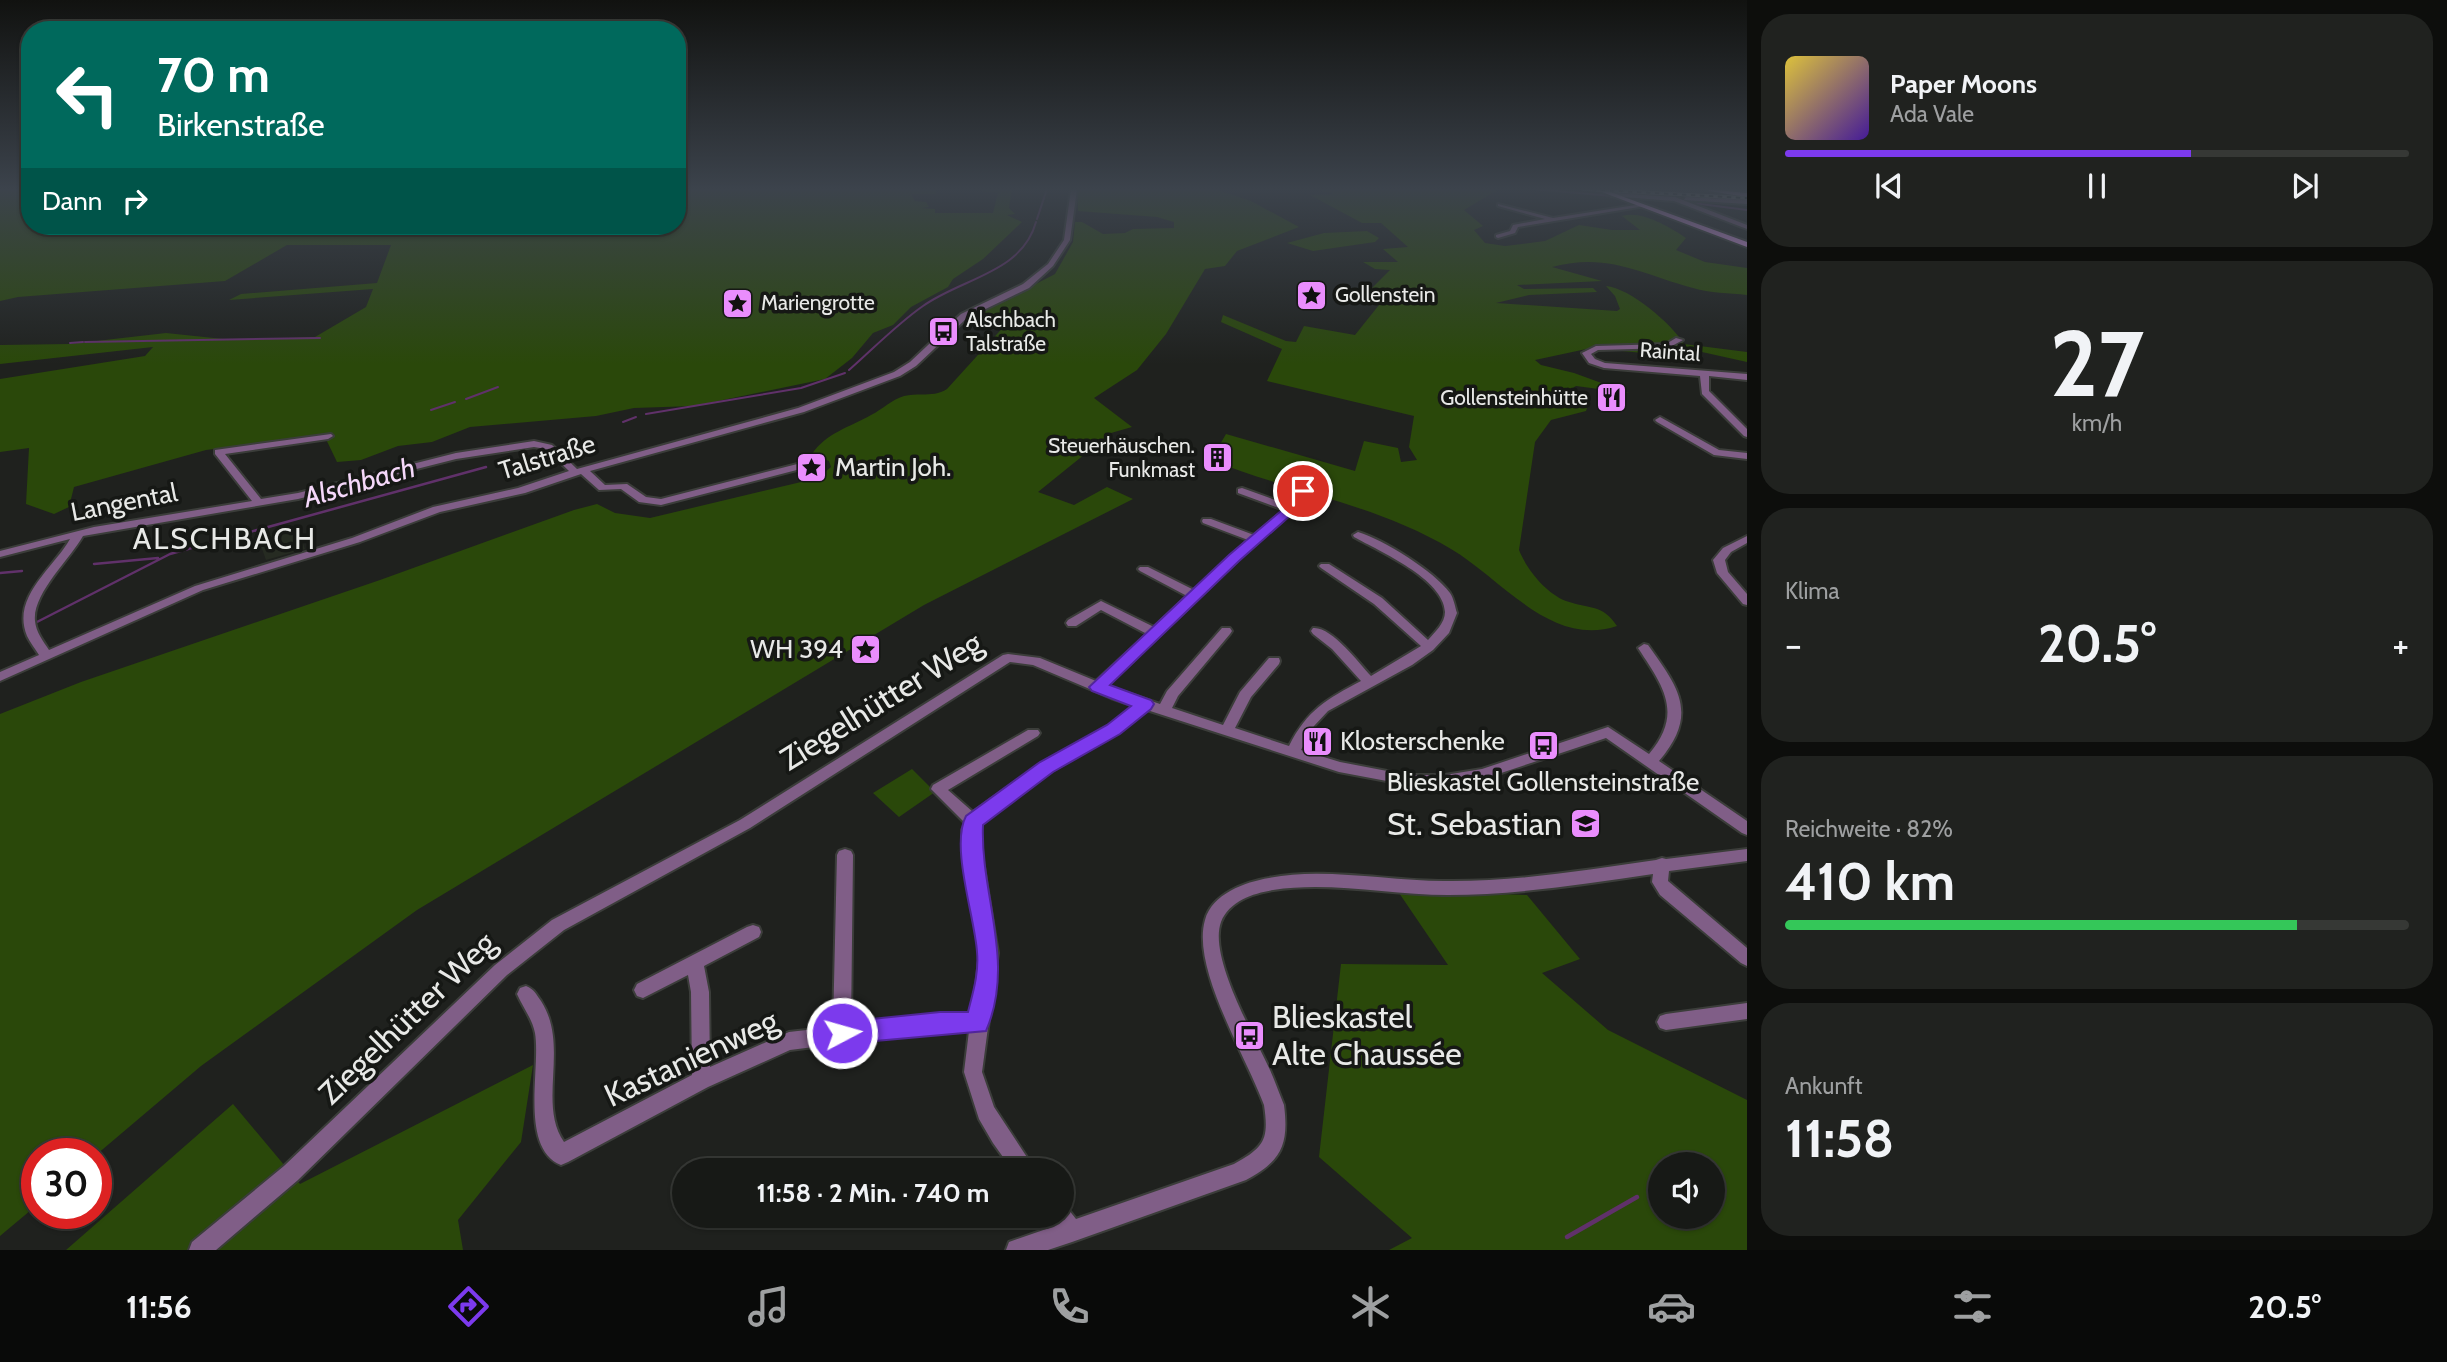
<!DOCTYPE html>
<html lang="de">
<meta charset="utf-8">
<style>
:root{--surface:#171916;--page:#20221f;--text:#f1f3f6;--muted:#9ea0a1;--line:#363835;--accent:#7c3aed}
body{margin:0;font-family:Cabin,sans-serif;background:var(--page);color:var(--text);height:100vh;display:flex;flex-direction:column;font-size:26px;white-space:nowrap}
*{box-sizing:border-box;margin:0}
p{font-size:23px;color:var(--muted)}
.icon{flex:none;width:38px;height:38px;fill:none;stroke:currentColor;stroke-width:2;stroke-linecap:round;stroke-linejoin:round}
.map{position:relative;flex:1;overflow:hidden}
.drawer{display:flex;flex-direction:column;gap:14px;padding:14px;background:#0d0e0c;width:700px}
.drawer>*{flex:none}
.guide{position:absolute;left:21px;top:21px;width:665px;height:214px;border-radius:28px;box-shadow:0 2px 5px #0004,0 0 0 2px var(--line);background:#00695c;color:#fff;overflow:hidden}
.buttons{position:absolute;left:1648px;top:1152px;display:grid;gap:14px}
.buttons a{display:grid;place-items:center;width:77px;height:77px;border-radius:50%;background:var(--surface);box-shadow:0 2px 5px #0004,0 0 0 2px var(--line);font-size:35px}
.speed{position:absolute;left:21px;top:1138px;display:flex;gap:14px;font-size:35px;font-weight:700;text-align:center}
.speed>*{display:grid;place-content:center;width:91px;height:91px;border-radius:50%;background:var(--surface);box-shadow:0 2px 5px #0004,0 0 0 2px var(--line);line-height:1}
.speed .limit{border:10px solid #d22;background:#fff;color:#111}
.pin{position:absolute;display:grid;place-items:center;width:60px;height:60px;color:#fff;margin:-30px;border:4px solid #fff;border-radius:50%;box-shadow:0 2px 7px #0007}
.me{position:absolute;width:77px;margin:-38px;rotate:84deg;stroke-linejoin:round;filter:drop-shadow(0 0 5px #0008)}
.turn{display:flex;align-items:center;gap:24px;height:147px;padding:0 21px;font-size:32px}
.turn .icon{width:91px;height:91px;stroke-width:2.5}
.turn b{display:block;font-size:49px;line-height:60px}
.then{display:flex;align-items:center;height:66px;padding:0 21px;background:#0003;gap:14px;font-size:26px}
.big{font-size:52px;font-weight:800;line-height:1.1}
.drawer .tile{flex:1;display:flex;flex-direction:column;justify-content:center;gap:10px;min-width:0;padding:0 24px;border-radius:28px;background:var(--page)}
.drawer .dial{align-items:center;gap:0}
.dial b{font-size:91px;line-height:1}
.song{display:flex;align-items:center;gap:21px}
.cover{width:84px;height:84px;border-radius:10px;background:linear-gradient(135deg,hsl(50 70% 55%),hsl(260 70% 35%))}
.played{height:7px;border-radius:4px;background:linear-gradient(90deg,var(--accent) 65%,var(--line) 65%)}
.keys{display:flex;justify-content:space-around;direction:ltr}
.heat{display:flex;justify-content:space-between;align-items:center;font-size:38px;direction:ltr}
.charge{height:10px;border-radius:5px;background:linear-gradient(90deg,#34c759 82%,var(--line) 0)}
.trip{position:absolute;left:672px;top:1158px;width:402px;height:70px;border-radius:35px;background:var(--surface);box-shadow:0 2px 5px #0004,0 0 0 2px var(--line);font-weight:800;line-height:70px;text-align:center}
.tab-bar{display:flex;height:112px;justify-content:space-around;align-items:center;background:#090a09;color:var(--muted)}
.tab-bar .icon{width:49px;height:49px}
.tab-bar .on{color:var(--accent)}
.tab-bar b{font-size:32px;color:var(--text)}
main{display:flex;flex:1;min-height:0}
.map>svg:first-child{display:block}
.built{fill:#262b22}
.green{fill:#2a480a;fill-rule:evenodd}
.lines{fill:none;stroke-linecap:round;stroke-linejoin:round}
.stream-far2{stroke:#60316a;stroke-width:2}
.stream-far1{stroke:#60316a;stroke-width:2.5}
.stream{stroke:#60316a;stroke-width:4.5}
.minor-casing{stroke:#3b3d3a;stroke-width:4}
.major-casing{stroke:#3b3d3a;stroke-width:4}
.minor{fill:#805e87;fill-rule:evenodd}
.major{fill:#e29af1;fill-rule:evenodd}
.rail-casing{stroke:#9d9f9c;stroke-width:3.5}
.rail{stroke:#161815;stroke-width:2;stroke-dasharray:4.5;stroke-linecap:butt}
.route{fill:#7c3aed;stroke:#51269a;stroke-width:2}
.labels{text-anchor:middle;stroke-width:7;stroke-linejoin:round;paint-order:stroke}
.far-poi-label{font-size:21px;fill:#e8e9e7;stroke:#161815;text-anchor:start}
.far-street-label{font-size:21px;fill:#e8e9e7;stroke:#161815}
.street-label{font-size:26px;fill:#e8e9e7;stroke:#161815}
.poi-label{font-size:26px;fill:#e8e9e7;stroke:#161815;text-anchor:start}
.water-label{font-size:28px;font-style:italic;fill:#f5d8fa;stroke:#161815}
.quarter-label{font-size:30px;letter-spacing:2px;fill:#e8e9e7;stroke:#161815}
.near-street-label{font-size:32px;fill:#e8e9e7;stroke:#161815}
.near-poi-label{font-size:32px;fill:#e8e9e7;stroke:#161815;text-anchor:end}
</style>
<main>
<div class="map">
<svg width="1747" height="1250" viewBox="0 0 1747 1250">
<rect width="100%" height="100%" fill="#1f211e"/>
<path class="built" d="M297,527L305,549L266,560L258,538Z"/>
<path class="green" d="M0,189H30V226H677V189H936V194H911L915,201L926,202L929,207L921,208L935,209V213H993L998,193L970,189H1012L1009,208L1015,214L1007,215L1022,222L983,259L953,279L948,287L911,307L893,325L873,333L852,358L825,379L694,406L634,408L596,416L470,427L432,442L398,446L361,460L337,462L324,435L206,450L74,487L69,507L54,514L26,504L29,448L0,452V379L145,356L153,347L0,364V345L70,344L166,333L233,340L315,337L366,307L373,289L229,300L241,294L377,283L391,245H287L225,281L18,297L0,301Z
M1077,189H1215L1251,201L1299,227L1237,251L1225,266L1205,269L1166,334L1137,370L1094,398L1132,427L1111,433L1038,492L1074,505L1107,487L1133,499L924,605L417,910L201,1066L96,1155L37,1153V1205L0,1236V714L81,682L380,580L574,510L597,504L615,513L650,518L818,478L831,467L829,461L812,454C826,433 850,427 871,415C883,409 891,400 904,396C919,392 934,398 947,389L1007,323L976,315L1055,274L1073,242L1075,222H1082L1103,234L1125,233L1133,229L1174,228V222L1157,217L1078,211Z
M1315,189H1499L1464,210L1483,226L1474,230L1485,243L1505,246L1545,241L1579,225L1612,230H1640L1622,216C1641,210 1670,227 1686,238L1676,250L1705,262L1747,268V295C1729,293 1710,293 1693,288C1641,274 1608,252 1552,267L1602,281L1517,285L1524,289L1593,288L1597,292L1529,295L1496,303L1617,311L1620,309L1615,296L1606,286C1630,288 1672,324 1684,344L1747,352V362L1684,348L1653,354L1591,348L1535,360L1541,365L1574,373L1629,393L1576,386L1571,389L1587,408L1586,411L1551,420L1535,442L1519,550C1527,570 1546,593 1566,601C1589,609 1603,604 1617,626C1551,648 1502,579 1451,549C1376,504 1290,492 1211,460L1226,434L1355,471L1364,441L1398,448L1401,462L1417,460L1409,447L1414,416L1267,381L1282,349L1221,322L1223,315L1286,341L1296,342L1304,326L1355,335L1383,300L1365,295L1390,270L1375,269L1363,262H1398L1383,249L1408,247L1381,223H1362L1310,195L1334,194Z
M1367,231L1379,238L1375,242L1313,251L1287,243L1324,233Z
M912,769L935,792L899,817L873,793Z
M1397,890L1527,895L1580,959L1542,973L1608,1030L1747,1100V1250H1389L1412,1238L1319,1157L1341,964L1448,965ZM1661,1164H1713V1216H1661Z
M533,1065L521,1142L458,1220L463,1250H66L233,1104L300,1184Z"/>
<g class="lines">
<path class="stream-far2" d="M1532,189L1613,196
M1685,202L1747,210
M1037,219L1047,189
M85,342L320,338
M70,343L83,342
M849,370C873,349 897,324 923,306C962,278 1022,273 1036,222
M466,399L498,387
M431,410L455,402
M646,414L801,388L845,373
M623,422L636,417"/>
<path class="stream-far1" d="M94,564L158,558
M0,573L22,571
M35,623L170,554L486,467"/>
<path class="stream" d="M1567,1237L1637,1197"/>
<defs>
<path id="minor" d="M1071,189H1077L1070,240L1053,266L1029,288L967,318L916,366L900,376L804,412L590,471L605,485L627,484L646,497L661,499L813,460L816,461V465L661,505L639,502L621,489L599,490L581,474L525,493L440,512L360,542L203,590L0,681V672L39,655C35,649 30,642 27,636C11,597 53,569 70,539L0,557V551L94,527L252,501L215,454V450L331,434L333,436L328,439L225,454L261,499L298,493L456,453L534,441L552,445L577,469L798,408L894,372L910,362L961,314L1023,284L1048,264L1064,240ZM534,447L546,449L569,471L518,488L433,507L352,538L195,586L49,650C43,641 36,632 35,621C32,594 70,559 83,536L298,499L456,459Z
M1613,193L1675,197L1747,225V229L1674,201L1611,196Z
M1686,197L1747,200V204L1684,200Z
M1498,204L1553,218L1642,204L1645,206L1518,227L1515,233L1498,238L1496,237V235L1510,231L1513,225L1545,219L1498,206Z
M1676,338L1683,340L1668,348L1598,350L1591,354L1595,359L1605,363L1747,374V380L1709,376V391L1747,429V437L1744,436L1702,394L1700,376L1604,368L1589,363L1582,353L1596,346L1666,344Z
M1660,417L1719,450L1747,453V459L1714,455L1657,422L1655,420Z
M1242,488L1289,505L1300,496L1298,491L1299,489H1307L1310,496L1238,560L1107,686L1160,704L1167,691L1222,628H1230L1232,631L1230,634L1178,696L1172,708L1223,725L1240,692L1269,658H1279L1280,661L1279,664L1251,697L1235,728L1289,746C1307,710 1327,699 1361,681L1332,649L1313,634L1311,631L1313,628C1331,626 1359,663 1371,676L1421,646L1374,604L1321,568L1319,566L1321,564H1329L1382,598L1428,640C1435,632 1445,623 1445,612C1444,579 1379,551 1354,537L1353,535L1358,532C1384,540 1434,571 1450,593C1454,599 1455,607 1457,613L1449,633L1433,650L1412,665L1328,711L1314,726L1301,750L1340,762L1408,775H1445L1482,769L1608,727L1649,754C1684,713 1663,686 1638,648L1644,644L1648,645C1679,688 1699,714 1659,761L1747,821V835L1742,833L1606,738L1483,779L1445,785H1408L1339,772L1147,710L1119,732L1052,771L986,817L980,824L978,830L998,953L982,1072L994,1107L1036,1171H1013L993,1143L979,1119L964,1072L969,1031H940L790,1050L708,1087L568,1162L561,1165C519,1148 541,1068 535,1033C532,1018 523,1008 517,994L520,988L526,986C534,989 536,994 541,1001C570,1046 537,1103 564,1142L692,1075L691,992L688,975L643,998L637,996L634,990L637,984L747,927L753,925L759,927L761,932L759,937L704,966L709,992L710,1067L789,1032L833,1027L837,855L839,851L845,849L851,851L853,855L851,1025L940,1015H972L980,953L962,830L965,823L931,789L933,785L1028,730H1038L1040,733L1038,736L948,790L973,812L1042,763L1109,726L1134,706L1111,698L1033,665L1010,662L750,828L564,930L507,975L298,1180L216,1250H189L192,1242L284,1166L495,965L552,920L740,820L1003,655L1008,654L1040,658L1096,681L1147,634L1101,610L1076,626H1068L1066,623L1068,620L1101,601L1154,627L1187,596L1140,571L1138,569L1140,567H1148L1194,590L1248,540L1203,523L1202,521L1203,519H1211L1254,535L1284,510L1238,493V489Z
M1747,536V543L1731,552L1725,560L1728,572L1747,594V605L1743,604L1717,573L1713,560L1723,548Z
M1747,849V861L1669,871L1668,881L1747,948V966L1741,963L1660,895L1652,882L1653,874C1585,884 1516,895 1448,895C1390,895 1330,881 1273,890C1254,893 1229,901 1221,922C1208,957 1255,1037 1270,1070C1275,1081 1279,1093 1284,1105C1289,1144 1282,1161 1246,1180L1072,1242L1048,1250H1006L1009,1242L1055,1226L1051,1216H1062V1206L1068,1209L1076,1219L1234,1164C1265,1147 1269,1139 1264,1105C1247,1058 1191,968 1205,920C1212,894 1245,882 1269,878C1322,867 1388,881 1444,881C1515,882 1586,870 1656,860L1662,858L1666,859Z
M1747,1003V1019L1666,1030L1660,1028L1657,1022L1660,1016L1666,1014Z"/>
<path id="major" d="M1594,189H1602L1747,242V247Z
M1706,189L1747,193V197L1709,191Z"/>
</defs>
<use href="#minor" class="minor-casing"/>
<use href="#major" class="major-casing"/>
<use href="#minor" class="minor"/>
<use href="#major" class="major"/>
<defs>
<path id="rail" d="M1583,189L1747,198"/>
</defs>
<use href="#rail" class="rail-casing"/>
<use href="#rail" class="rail"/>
</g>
<linearGradient id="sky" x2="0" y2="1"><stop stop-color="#111210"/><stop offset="0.52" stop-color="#3c434c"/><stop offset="1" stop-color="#3c434c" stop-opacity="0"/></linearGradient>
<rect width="1747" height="364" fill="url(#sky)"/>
<path class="route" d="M1298,488H1308L1309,499L1239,561L1110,685L1151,700L1154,704L1151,709L1120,734L1053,772L983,825C980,895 1016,962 986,1031L842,1044L834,1041L830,1033L834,1025L842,1022L940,1012H968C973,992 979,973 977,952C975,918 950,846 966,816L1040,762L1107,725L1131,706L1092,691L1089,687L1229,555L1295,499Z"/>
<defs>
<symbol id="sight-square" viewBox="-11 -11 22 22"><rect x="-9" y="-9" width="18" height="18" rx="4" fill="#ea8dfd" stroke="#161815"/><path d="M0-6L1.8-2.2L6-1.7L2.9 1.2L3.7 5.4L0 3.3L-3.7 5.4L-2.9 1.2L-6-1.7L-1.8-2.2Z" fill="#111"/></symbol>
<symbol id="bus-square" viewBox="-11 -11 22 22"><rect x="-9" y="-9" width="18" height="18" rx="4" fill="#ea8dfd" stroke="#161815"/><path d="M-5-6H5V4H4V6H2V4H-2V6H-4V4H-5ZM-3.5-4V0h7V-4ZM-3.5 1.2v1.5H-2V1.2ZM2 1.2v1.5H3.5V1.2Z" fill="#111"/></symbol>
<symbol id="restaurant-square" viewBox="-11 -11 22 22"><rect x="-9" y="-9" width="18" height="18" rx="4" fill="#ea8dfd" stroke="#161815"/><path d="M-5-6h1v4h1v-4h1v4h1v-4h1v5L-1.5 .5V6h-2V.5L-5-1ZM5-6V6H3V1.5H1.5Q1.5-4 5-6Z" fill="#111"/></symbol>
<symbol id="building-square" viewBox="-11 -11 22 22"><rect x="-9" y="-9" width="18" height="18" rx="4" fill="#ea8dfd" stroke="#161815"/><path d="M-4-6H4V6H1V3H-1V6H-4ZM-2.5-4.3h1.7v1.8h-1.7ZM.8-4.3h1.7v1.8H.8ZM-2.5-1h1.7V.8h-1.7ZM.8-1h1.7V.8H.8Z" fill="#111"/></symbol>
<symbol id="school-square" viewBox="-11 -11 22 22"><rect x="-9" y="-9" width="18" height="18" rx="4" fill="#ea8dfd" stroke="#161815"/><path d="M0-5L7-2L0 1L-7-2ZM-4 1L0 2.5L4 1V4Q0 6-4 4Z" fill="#111"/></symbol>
</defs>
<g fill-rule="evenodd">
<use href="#sight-square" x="1294" y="278" width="35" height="35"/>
<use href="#sight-square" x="720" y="286" width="35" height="35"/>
<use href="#bus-square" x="926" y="314" width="35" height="35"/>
<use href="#restaurant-square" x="1594" y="380" width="35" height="35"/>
<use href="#building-square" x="1200" y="440" width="35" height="35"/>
<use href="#sight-square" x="794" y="450" width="35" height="35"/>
<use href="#sight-square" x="848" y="632" width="35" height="35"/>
<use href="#restaurant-square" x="1300" y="724" width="35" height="35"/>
<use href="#bus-square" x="1526" y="728" width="35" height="35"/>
<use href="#school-square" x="1568" y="806" width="35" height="35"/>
<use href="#bus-square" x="1232" y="1018" width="35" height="35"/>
</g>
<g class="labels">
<g class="far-poi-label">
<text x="1335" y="302">Gollenstein</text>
<text x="761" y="310">Mariengrotte</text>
<text x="966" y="327">Alschbach<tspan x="966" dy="24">Talstraße</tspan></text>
<text x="1588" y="405" text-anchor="end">Gollensteinhütte</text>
<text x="1195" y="453" text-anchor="end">Steuerhäuschen.<tspan x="1195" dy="24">Funkmast</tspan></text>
</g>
<g class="far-street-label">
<text transform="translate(1670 352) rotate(4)" y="7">Raintal</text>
</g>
<g class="street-label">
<text transform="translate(547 457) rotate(-17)" y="9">Talstraße</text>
<text transform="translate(124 502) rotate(-11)" y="9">Langental</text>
</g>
<g class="poi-label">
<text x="835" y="476">Martin Joh.</text>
<text x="843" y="658" text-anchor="end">WH 394</text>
<text x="1340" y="750">Klosterschenke</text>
<text x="1543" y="791" text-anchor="middle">Blieskastel Gollensteinstraße</text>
</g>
<g class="water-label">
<text transform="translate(359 482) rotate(-16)" y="10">Alschbach</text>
</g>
<g class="quarter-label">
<text x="225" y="549">ALSCHBACH</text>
</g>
<g class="near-street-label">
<text transform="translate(881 701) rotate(-32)" y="11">Ziegelhütter Weg</text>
<text transform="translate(407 1018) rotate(-44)" y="11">Ziegelhütter Weg</text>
<text transform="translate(691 1058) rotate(-25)" y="11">Kastanienweg</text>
</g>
<g class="near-poi-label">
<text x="1562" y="835">St. Sebastian</text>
<text x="1272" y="1028" text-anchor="start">Blieskastel<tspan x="1272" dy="37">Alte Chaussée</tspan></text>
</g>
</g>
</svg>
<div class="buttons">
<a><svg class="icon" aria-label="sound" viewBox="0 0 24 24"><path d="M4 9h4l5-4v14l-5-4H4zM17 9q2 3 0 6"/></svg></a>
</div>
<div class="speed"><div class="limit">30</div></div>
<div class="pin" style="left:1303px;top:491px;background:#d93025"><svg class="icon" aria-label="arrive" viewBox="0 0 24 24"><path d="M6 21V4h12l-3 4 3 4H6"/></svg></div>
<svg class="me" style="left:842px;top:1033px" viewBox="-20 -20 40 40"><circle r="17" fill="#7c3aed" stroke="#fff" stroke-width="3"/><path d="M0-11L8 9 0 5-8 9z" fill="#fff"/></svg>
<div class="trip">11:58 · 2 Min. · 740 m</div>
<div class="guide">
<div class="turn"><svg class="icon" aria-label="left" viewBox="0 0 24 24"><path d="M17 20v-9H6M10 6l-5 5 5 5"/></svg><div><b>70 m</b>Birkenstraße</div></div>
<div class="then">Dann<svg class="icon" aria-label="right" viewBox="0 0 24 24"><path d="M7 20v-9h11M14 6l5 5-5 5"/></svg></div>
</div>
</div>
<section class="drawer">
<div class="tile">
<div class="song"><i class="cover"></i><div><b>Paper Moons</b><p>Ada Vale</p></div></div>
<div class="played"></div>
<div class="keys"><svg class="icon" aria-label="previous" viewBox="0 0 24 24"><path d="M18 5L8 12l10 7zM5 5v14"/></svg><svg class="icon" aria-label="pause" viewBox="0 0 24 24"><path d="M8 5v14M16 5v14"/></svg><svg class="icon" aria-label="next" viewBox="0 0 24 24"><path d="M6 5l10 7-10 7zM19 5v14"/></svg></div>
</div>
<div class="tile dial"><b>27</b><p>km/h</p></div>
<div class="tile"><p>Klima</p>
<div class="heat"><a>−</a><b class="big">20.5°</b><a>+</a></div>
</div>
<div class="tile"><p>Reichweite · 82%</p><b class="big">410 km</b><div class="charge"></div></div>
<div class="tile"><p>Ankunft</p><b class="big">11:58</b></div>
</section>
</main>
<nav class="tab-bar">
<b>11:56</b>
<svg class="icon on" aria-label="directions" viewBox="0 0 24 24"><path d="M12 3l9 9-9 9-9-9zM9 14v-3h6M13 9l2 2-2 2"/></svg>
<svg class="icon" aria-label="music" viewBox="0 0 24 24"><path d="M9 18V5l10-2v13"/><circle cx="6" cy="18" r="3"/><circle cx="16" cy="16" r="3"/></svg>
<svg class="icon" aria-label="phone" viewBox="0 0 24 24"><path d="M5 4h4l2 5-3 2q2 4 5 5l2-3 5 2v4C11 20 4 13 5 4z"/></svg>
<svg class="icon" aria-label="climate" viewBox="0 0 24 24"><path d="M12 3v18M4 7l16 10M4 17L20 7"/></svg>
<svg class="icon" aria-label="car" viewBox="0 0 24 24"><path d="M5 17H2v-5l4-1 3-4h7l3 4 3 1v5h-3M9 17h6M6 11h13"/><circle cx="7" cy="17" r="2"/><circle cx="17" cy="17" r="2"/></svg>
<svg class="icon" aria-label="filters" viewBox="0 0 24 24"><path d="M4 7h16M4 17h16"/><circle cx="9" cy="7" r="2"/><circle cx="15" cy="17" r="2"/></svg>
<b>20.5°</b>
</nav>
